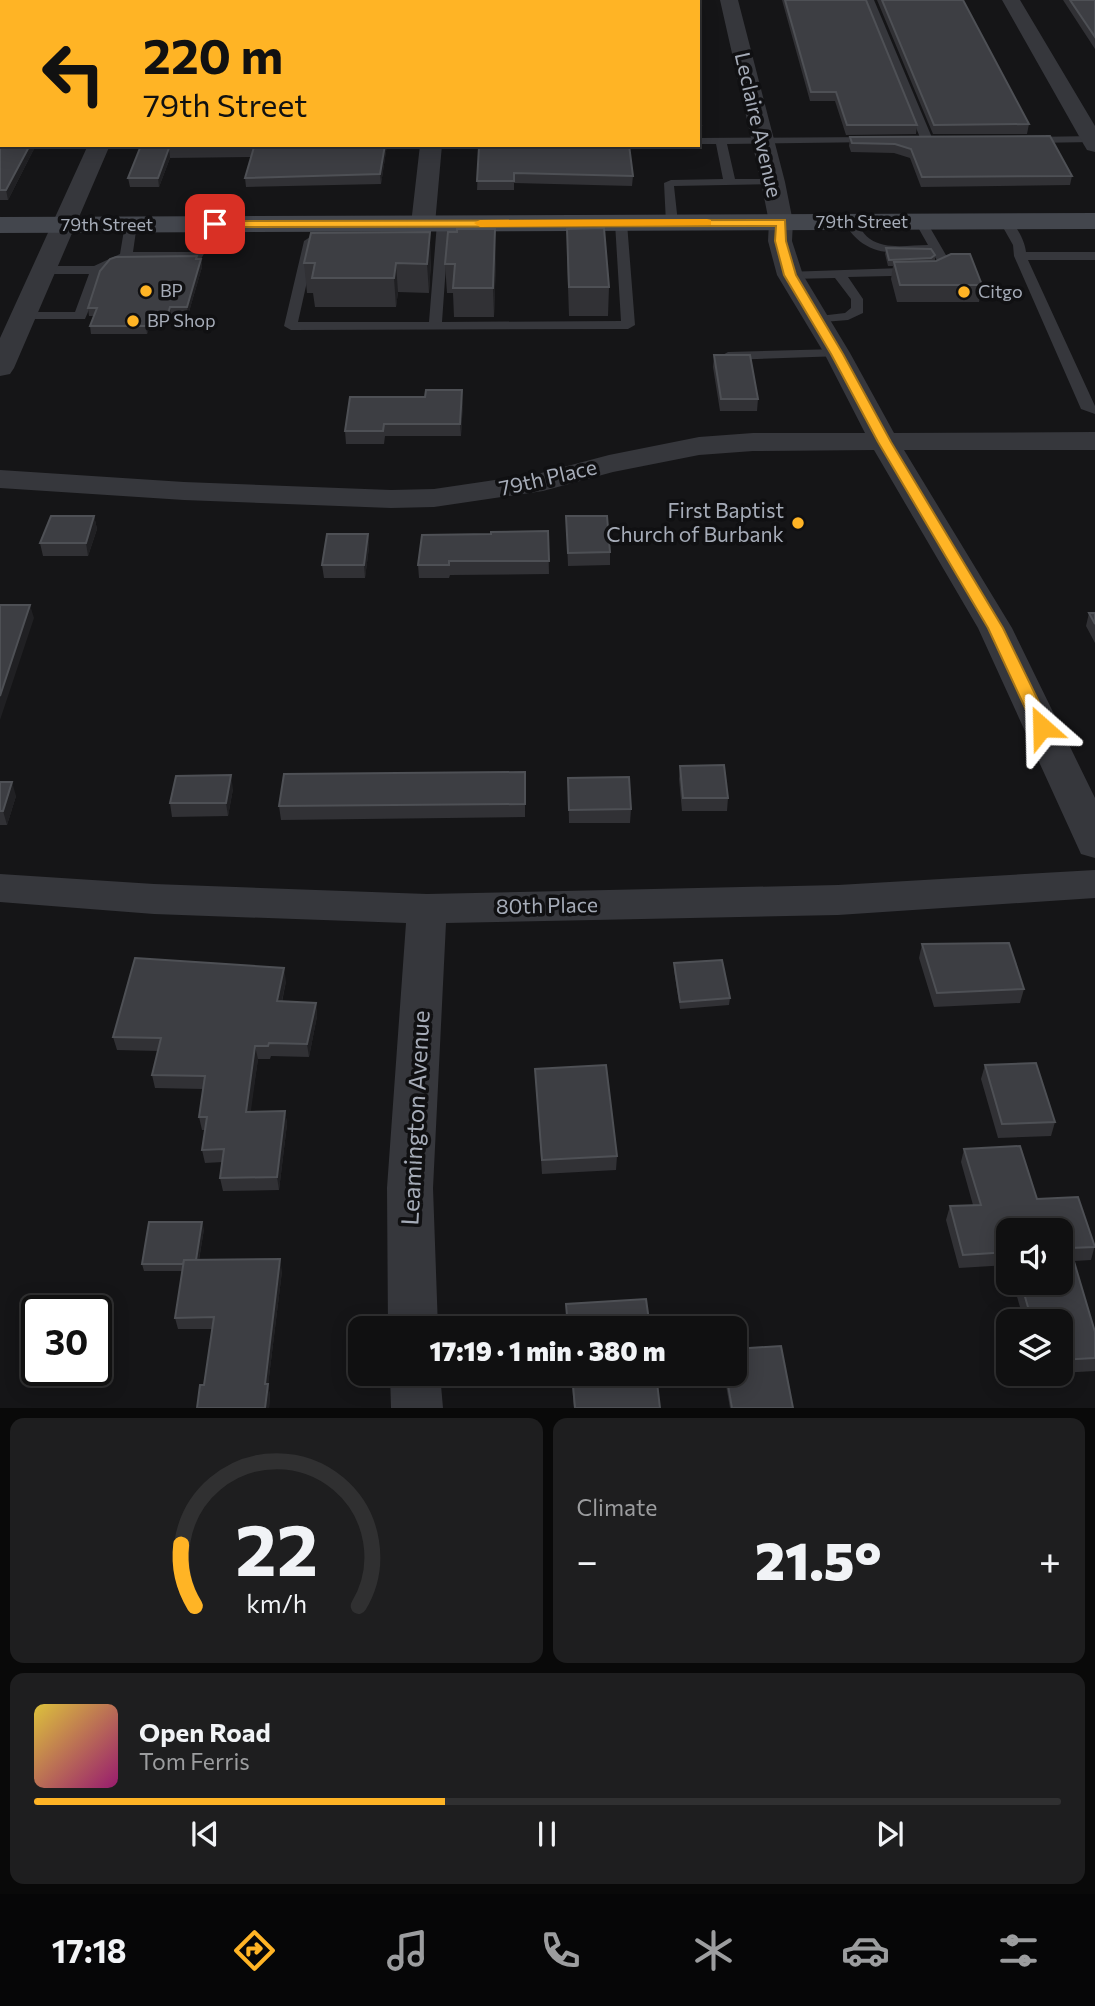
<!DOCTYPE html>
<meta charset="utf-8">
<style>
:root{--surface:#101011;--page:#1e1e1f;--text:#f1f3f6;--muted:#9c9d9f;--line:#303031;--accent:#ffb425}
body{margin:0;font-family:Commissioner,sans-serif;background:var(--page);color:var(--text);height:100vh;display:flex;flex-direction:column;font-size:26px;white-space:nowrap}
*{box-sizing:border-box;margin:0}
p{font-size:23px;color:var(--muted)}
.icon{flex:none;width:38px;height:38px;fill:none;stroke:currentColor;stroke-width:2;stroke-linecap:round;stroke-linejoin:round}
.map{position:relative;height:1408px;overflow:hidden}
.drawer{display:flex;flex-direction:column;gap:10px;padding:10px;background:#090909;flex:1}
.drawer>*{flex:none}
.hud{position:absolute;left:0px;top:0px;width:700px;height:147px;box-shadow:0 4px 18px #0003,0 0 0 2px var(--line);background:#ffb425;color:#111;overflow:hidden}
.buttons{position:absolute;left:996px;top:1218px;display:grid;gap:14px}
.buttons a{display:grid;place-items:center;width:77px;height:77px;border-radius:14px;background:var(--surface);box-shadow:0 4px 18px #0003,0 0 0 2px var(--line);font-size:35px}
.speed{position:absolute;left:21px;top:1295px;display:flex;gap:14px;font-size:35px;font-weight:700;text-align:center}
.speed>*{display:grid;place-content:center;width:91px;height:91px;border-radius:50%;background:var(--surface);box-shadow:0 4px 18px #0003,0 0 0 2px var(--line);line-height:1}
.speed .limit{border:4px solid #111;border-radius:10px;background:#fff;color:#111}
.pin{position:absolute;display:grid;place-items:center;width:60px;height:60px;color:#fff;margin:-30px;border-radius:14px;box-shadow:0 4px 10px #0006}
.me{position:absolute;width:77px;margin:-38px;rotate:335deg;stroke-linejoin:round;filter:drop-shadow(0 0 5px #0008)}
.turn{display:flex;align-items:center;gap:24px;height:147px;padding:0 28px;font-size:32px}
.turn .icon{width:91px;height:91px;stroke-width:2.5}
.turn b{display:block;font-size:49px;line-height:60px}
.big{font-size:52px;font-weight:800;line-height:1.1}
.drawer .tile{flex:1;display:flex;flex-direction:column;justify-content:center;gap:10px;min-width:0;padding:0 24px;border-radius:14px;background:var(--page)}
.drawer .dial{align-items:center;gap:0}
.dial svg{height:182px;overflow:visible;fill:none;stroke:var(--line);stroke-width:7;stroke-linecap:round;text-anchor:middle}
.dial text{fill:var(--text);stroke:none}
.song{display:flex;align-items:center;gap:21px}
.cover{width:84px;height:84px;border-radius:10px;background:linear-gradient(135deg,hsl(50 70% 55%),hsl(320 70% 35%))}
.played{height:7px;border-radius:4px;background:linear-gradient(90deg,var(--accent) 40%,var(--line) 40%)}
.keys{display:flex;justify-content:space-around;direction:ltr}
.heat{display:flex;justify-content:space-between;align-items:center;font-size:38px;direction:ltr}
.drawer .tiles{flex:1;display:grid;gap:10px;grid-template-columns:1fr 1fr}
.tile:last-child{grid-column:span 2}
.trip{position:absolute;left:348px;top:1316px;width:399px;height:70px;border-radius:14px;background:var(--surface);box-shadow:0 4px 18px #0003,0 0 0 2px var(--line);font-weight:800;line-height:70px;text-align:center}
.tabs{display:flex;height:112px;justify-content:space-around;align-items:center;background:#060607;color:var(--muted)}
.tabs .icon{width:49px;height:49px}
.tabs .on{color:var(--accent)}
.tabs b{font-size:32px;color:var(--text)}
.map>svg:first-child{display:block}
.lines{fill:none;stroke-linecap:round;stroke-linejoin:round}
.lane{fill:#36373c;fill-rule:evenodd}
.street{fill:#36373c;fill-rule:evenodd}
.secondary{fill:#43464d;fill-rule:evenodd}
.wall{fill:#313135}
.shaded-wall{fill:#202023}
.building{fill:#3d3e43;stroke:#4e5055;stroke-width:2}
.route{fill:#ffb425;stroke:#a67518;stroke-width:2}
.slow{fill:#f59e0b}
.poi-dot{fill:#ffb425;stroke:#101012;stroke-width:2.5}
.labels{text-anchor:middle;stroke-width:7;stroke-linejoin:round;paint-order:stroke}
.far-street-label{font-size:18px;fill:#a6acb8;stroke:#101012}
.far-poi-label{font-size:18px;fill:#a6acb8;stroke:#101012;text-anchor:start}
.street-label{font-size:21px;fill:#a6acb8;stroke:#101012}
.poi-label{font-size:21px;fill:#a6acb8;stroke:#101012;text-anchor:end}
.near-street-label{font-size:24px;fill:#a6acb8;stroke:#101012}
</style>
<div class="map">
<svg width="1095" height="1408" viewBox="0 0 1095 1408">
<rect width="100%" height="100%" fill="#151517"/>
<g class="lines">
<path class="lane" d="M581,0H591V2H581Z
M864,0H874L933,140L931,142L921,140Z
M1095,136V142L1031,143L1025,140L1031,137Z
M873,137L877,138V142L727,144L735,179H773L777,180V184L674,186L678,223L672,227L666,223L664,183L671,180L723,179L716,144H698V138Z
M850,218C859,222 861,233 870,239C886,250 909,245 928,245L915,222L925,219L950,262L945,271L933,275L848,277L863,299V313L848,320L811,323V317L845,313L851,308V299L835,278L790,279L784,275L786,272L931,267L938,262L932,252C895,253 865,259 844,222Z
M1006,218C1016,223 1025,241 1026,252H1095V260H1028L1095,406V414L1081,409L1014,256L1013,245L1000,222Z
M443,219L449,223L442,322L621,321L615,223L621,219L627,223L635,325L628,329L291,330L284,326L304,241L310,237L316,241L298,322H429L437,223Z
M131,220L137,224L133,252H193L211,221L221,224L201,259C176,264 119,247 102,273C94,287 92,305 85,319H18L16,316L23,312H75L89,274H43L37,270L43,266H94L120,254L125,224Z
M837,349L844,353L842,356L728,360L721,356L728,352Z"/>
<path class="street" d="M156,0H174L155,2Z
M438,0H456V2H438Z
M720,0H738L785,182L793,222L792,241L803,275L850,353L894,433L1095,432V450H904L1012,628L1095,798V858L1081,854L978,628L874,450L753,451L699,455L613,472L543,491L434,507L391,508L184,500L0,488V470L184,482L391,490L434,489L541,473L609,455L699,437L753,433H865L824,353L777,275L768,241L769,222L761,182Z
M1002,0H1020L1095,126V152L1087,150L1084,145Z
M88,145H110L14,368L10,374L0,376V338Z
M420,145H442L435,224L431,229L423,231L415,229L411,224Z
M1095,870V898L838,915L446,923L433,1188L438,1328H388L387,1188L406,923L154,914L0,902V874L154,884L427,894L838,885Z
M390,1374H440L443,1408H391Z"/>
<path class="secondary" d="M1095,213V229L0,233V217Z"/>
</g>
<path class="wall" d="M782,0H866L917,125L916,134L846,135L835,101H810Z
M877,0H963L1029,124L1027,134H933Z
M1063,0H1095V49Z
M0,83L2,145H36L8,200H0Z
M698,112L701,125L700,135H698Z
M1050,136L1072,176L1070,185L921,187L910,158L894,153L851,152L849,146L850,137Z
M387,145L381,184L246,187L245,178L251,157L170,158L159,187H130L128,178L140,148Z
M479,147L633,176L632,186L514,183V190H477Z
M567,229L609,287L608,316H569L567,257Z
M457,232L496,258L494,317H454L453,293H447L445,264Z
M886,248L935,255V261L982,285L979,302H897L891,279L893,266H888L885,254Z
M197,259H201L202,267L188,315L171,316L168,325L150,326L147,334H91L90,326L94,316H89L88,308Z
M431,261L429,293L398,292L396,307H315L313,293H307L304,263Z
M714,355L758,399L757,411H720L713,367Z
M425,397L463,402L461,436H385L384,444H346L345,431Z
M94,516L97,529L88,556H43L40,543Z
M566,516L610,552V565L568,566Z
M548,531L549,574L450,575L449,578H419L418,565L491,534Z
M368,534L369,547L365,578H324L322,565Z
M1089,613H1095V643L1086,626Z
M680,766L728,798L727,811H682L679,779Z
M525,772V817L281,820L279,806Z
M568,778L631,809L630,823H569Z
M0,782L16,796L7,825H0Z
M233,789L228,816L172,817L170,803Z
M922,944L1024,989L1020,1003L934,1007L919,958Z
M674,963L730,998L729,1005L680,1009L674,970Z
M286,981L282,1002L316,1003L317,1016L309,1057L271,1056L270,1059H258L250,1112L285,1111L287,1124L279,1190L223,1191L220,1178L223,1162L205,1163L202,1150L205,1130H202L199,1117L203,1089L155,1088L152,1075L158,1051L117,1050L113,1037Z
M985,1065L1055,1122L1051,1136L998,1138L981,1079Z
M535,1069L617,1156L616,1170L542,1174Z
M964,1149L1037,1199L1095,1245L1091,1260L1074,1261L1095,1332V1371L1060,1373V1321H1024L1013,1283H1060L1008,1230V1265L959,1268L946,1220L950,1206L973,1205L961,1162Z
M204,1229L199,1260L282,1271L268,1385L270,1396L269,1408H197L204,1385L212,1329H178L175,1318L182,1271H144L142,1264Z
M571,1374H656L660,1408H574Z
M724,1374H735L793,1408H730Z"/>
<path class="shaded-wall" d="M30,145H36L8,200L6,190Z
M385,145H387L381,184L380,174Z
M169,148L170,158L159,187L158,178Z
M495,229L496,258L494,317L493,288Z
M430,232L431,261L429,293L427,264Z
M201,259L202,267L188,315L187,307Z
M396,263L398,292L396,307L394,278Z
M170,307L171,316L168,325L167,317Z
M149,317L150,326L147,334L146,326Z
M462,390L463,402L461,436L460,424Z
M94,516L97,529L88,556L86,543Z
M368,534L369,547L365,578L364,565Z
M30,605L34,618L0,720V696Z
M231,775L233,789L228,816L226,803Z
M12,782L16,796L7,825L3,811Z
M284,968L286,981L279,1014L277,1001Z
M316,1003L317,1016L309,1057L307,1044Z
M255,1046L258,1059L249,1125L246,1112Z
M285,1111L287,1124L279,1190L277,1177Z
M202,1222L204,1229L197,1271L195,1264Z
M280,1259L282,1271L268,1385L270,1396L269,1408H265V1384Z"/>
<path class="building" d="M0,0H106L105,2H2V69L0,68Z
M215,0H392V2H215Z
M496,0H573V2H495Z
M642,0H678V2H642Z
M785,0H866L917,125H847L836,92H811Z
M882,0H963L1029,124L934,125Z
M1070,0H1095V37Z
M0,83H2V145H30L6,190H0Z
M698,112L701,125H698Z
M1050,136L1072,176L922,177L911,149L895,144L852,143L850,137Z
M162,145H385L380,174L245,178L254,147L169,148L158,178H128L140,148H161Z
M486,145H629L633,176L514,173V181H477L479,147H486Z
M604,228L609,287H569L567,229Z
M457,229H495L493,288H453L455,264H445L448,232H457Z
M430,232L427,264L396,263L394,278H312L315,263H304L311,233Z
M886,248L931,249L935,255L931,258L889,260Z
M951,254H970L982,285H900L894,262L936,261Z
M197,256L196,259H201L187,307H170L167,317H149L146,326H90L97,308H88L100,271L110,259L116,257Z
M714,355H750L758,399H721Z
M426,390H462L460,424H384L383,431H345L350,397H425Z
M51,516H94L86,543H40Z
M566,516H607L610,552L568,553Z
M548,531L549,561H449V565H418L422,535L491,534V532Z
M327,534H368L364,565H322Z
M0,605H30L0,696Z
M1089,613H1095V624Z
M724,765L728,798H683L680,766Z
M525,772V804L279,806L284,774Z
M231,775L226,803H170L176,776Z
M629,777L631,809L569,810L568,778Z
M0,782H12L3,811H0Z
M1009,943L1024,989L937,993L922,944Z
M135,958L284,968L277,1001L316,1003L307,1044L269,1043L268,1046H255L246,1112L285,1111L277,1177L220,1178L224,1149L202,1150L207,1117H199L205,1076L152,1075L161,1038L113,1037Z
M722,960L730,998L680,1002L674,963Z
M1036,1063L1055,1122L1002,1124L985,1065Z
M606,1065L617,1156L542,1160L535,1069Z
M1020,1146L1037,1199L1078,1197L1095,1247L1070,1248L1095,1332V1358L1060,1360V1321H1032L1021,1283H1060V1230H1008V1252L963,1255L950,1206L981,1205L964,1149Z
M149,1222H202L196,1260H184L183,1264H142Z
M280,1259L265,1384H268L265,1408H197L200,1385H204L214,1317L175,1318L184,1260Z
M646,1299L650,1328H568L566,1304Z
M781,1346L793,1408H732L726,1374H735V1349Z
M572,1374H656L660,1408H575Z"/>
<path class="route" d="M785,220L786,241L796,275L843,354L891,442L1003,628L1051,727L1048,731L1042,733L1034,727L988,628L878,442L831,354L784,275L775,241L776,226L215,227L209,224L215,221Z"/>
<path class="slow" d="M707,219L711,220V225L480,227L474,223L480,220Z"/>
<g class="poi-dot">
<circle cx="146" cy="291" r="7"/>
<circle cx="964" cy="292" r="7"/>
<circle cx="133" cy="321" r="7"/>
<circle cx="798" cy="523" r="7"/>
</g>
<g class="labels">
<g class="far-street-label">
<text x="862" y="228">79th Street</text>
<text x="107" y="231">79th Street</text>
</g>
<g class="far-poi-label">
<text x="160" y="297">BP</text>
<text x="978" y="298">Citgo</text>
<text x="147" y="327">BP Shop</text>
</g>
<g class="street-label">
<text transform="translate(758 125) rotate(77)" y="7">Leclaire Avenue</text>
<text transform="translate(548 478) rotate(-13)" y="7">79th Place</text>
<text transform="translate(547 906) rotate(-1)" y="7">80th Place</text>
</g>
<g class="poi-label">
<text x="784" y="518">First Baptist<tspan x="784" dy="24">Church of Burbank</tspan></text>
</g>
<g class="near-street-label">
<text transform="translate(416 1118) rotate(-87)" y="8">Leamington Avenue</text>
</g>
</g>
</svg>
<div class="buttons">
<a><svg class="icon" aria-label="sound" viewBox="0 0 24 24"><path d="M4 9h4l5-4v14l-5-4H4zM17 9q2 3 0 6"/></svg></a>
<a><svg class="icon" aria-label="layers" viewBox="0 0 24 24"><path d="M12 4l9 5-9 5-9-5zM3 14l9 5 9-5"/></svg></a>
</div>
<div class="speed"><div class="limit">30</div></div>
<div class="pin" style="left:215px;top:224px;background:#d93025"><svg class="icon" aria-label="arrive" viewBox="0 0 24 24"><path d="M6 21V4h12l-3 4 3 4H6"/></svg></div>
<svg class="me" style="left:1042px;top:727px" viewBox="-20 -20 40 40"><path d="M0-17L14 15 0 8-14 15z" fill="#ffb425" stroke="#fff" stroke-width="4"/></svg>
<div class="trip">17:19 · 1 min · 380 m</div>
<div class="hud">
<div class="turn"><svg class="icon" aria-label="left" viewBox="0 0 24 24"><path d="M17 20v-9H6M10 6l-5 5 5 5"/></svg><div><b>220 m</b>79th Street</div></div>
</div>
</div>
<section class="drawer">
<div class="tiles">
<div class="tile dial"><svg viewBox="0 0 100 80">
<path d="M14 69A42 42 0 1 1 86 69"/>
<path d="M14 69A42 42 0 0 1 8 42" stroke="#ffb425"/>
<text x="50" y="56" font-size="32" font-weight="700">22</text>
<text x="50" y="72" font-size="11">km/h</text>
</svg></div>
<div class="tile"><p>Climate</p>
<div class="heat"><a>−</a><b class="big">21.5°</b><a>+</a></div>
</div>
<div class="tile">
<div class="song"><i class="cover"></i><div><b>Open Road</b><p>Tom Ferris</p></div></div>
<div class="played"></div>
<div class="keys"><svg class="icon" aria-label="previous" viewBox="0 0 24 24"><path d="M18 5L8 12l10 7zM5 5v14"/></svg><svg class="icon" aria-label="pause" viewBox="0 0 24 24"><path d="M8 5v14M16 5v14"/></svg><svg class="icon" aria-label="next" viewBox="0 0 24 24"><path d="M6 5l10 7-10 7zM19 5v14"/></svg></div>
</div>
</div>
</section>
<nav class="tabs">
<b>17:18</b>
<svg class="icon on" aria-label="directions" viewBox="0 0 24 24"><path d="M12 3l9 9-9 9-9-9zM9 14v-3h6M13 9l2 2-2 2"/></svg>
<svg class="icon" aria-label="music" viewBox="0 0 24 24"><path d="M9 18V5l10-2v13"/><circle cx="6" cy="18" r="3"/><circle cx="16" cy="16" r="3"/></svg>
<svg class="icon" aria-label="phone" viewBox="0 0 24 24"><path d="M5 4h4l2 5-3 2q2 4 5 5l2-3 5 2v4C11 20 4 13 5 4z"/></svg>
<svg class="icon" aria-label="climate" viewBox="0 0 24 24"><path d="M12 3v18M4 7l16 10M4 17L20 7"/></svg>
<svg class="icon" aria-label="car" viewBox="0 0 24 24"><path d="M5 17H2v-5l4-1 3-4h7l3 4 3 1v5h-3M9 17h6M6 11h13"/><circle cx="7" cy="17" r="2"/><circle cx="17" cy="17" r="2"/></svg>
<svg class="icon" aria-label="filters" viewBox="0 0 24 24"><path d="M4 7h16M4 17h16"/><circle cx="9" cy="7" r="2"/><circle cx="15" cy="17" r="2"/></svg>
</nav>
